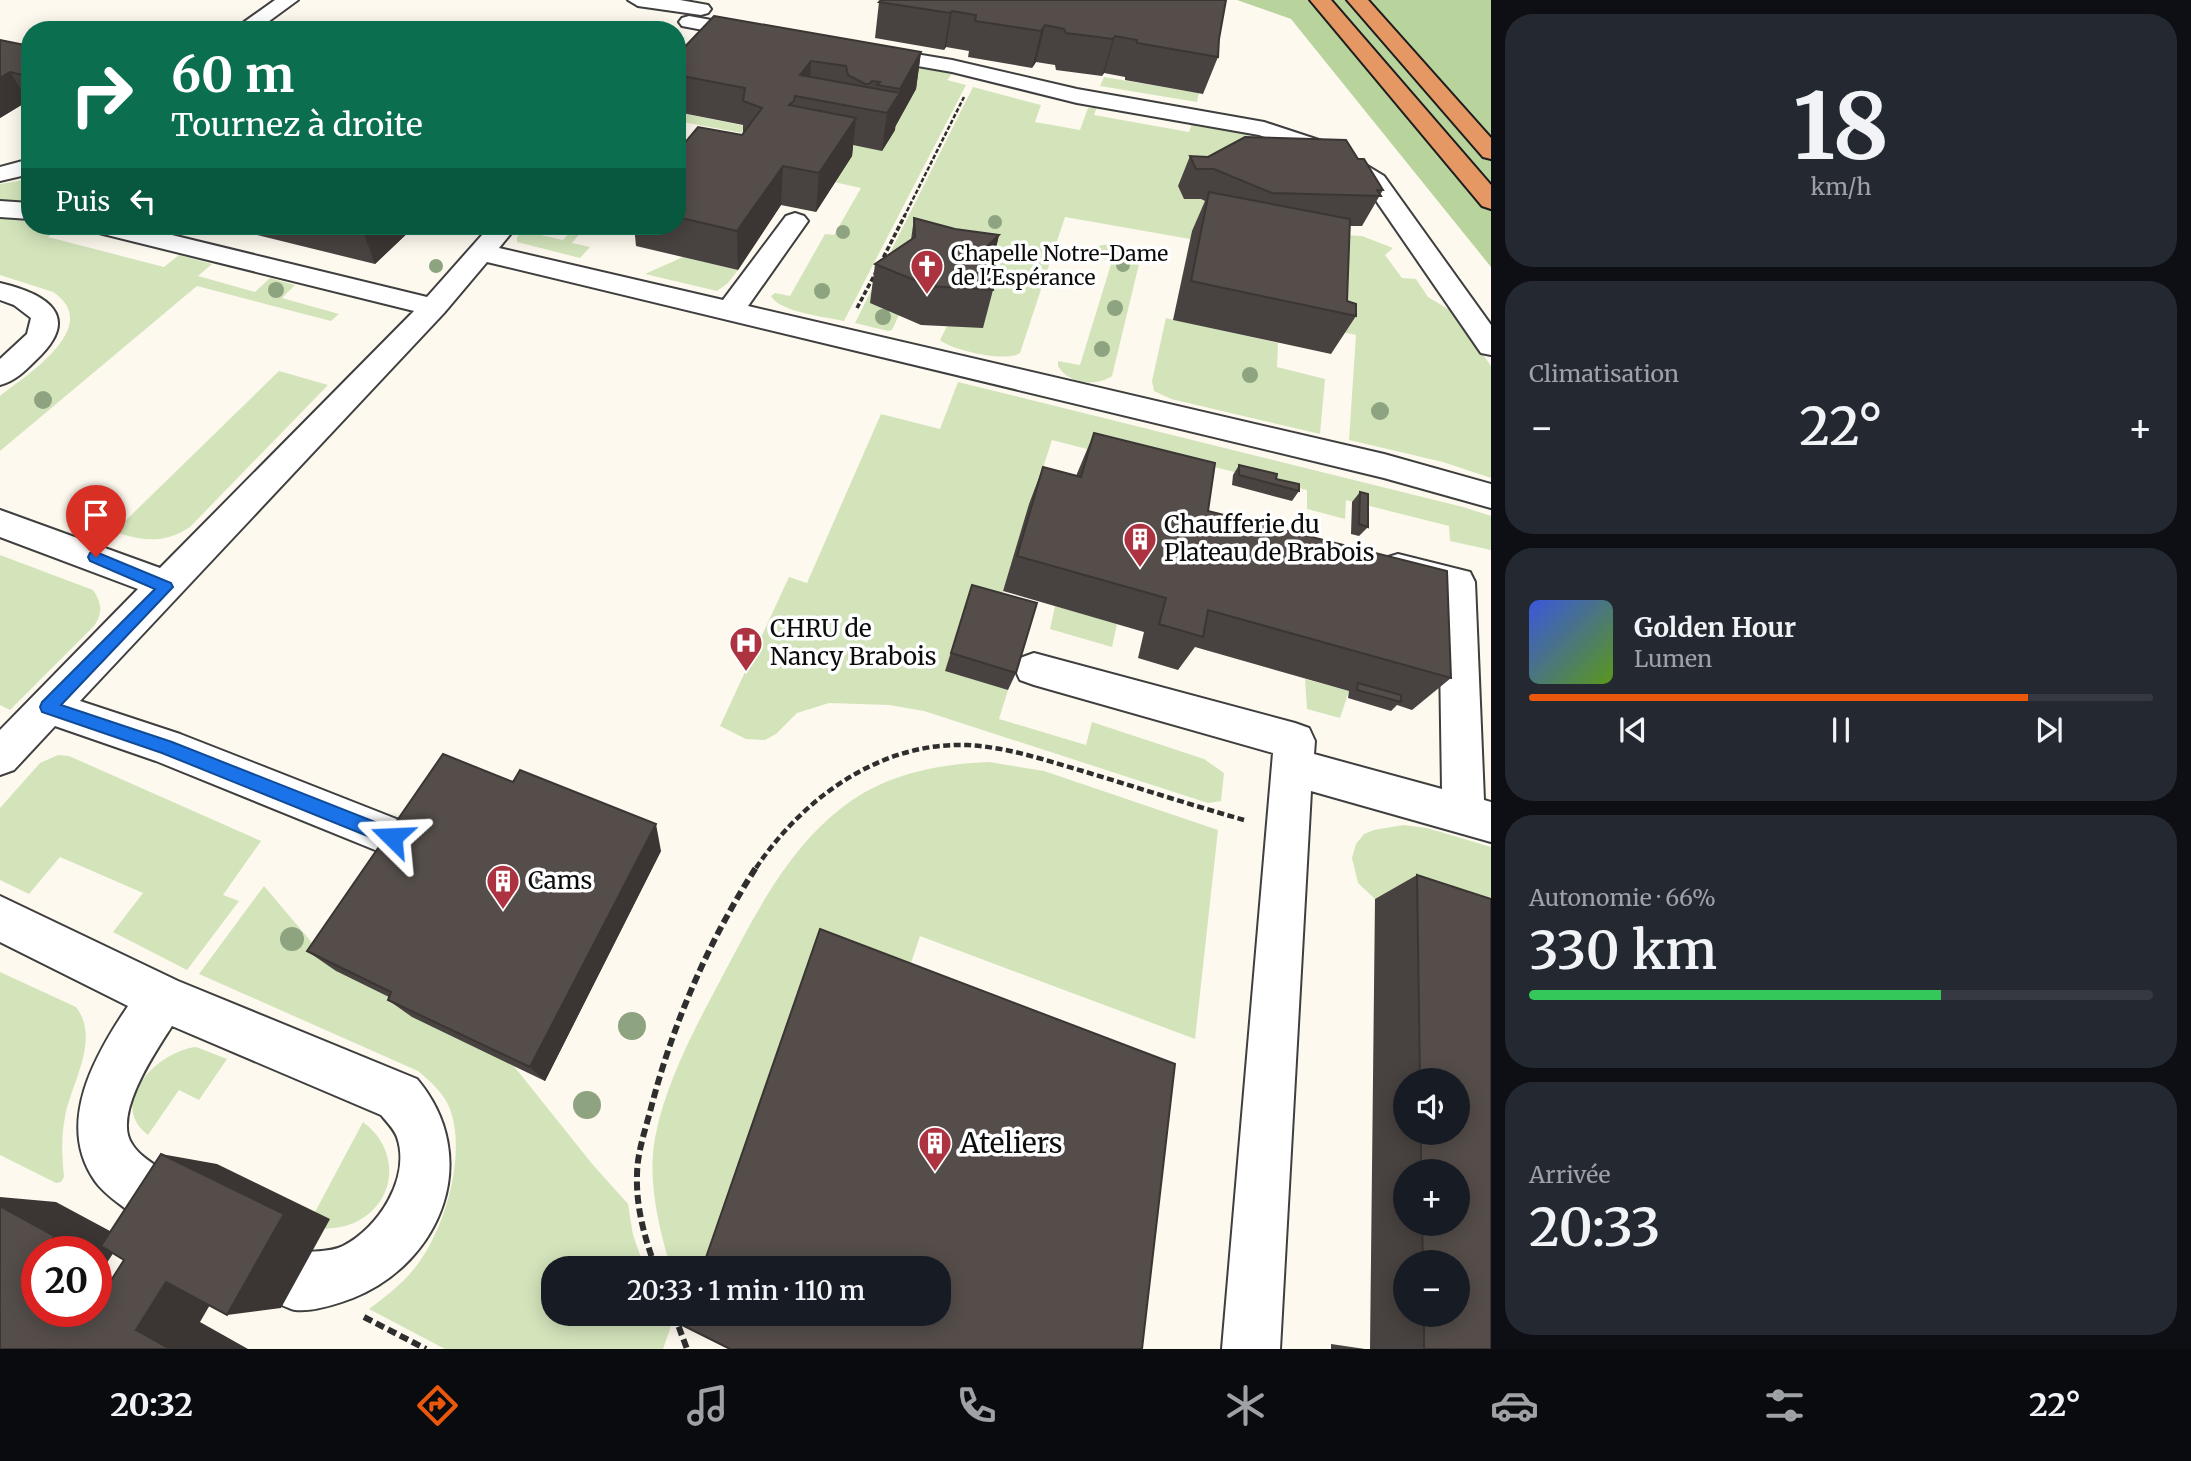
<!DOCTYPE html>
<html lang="fr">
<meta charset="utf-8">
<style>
:root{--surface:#171b24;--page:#242831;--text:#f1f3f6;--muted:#9ea1a6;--line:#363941;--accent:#ea580c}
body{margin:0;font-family:Merriweather,serif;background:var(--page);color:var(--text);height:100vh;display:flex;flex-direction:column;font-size:26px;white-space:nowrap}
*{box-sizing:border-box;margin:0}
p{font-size:23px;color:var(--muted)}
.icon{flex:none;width:38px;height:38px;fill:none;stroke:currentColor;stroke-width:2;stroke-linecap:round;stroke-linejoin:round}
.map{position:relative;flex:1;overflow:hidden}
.drawer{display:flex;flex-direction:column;gap:14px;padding:14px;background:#0d0f14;width:700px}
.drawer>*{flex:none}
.guide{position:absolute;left:21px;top:21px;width:665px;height:214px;border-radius:28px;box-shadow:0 4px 18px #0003;background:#0b6e4f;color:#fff;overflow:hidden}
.controls{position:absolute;left:1393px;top:1068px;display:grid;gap:14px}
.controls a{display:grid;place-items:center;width:77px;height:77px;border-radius:50%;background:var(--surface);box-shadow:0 4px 18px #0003;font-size:35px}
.speed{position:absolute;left:21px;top:1236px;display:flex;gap:14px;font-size:35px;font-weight:700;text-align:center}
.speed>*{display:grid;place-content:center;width:91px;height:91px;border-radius:50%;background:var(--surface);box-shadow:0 4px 18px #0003;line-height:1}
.speed .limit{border:10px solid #d22;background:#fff;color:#111}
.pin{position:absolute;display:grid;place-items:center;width:60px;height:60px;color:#fff;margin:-72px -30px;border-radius:50% 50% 50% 0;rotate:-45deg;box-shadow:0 0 7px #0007}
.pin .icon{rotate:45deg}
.me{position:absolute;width:77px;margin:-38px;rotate:291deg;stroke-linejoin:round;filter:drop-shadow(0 0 5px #0008)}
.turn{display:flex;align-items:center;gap:24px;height:147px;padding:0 35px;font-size:32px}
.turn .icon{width:91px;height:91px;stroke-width:2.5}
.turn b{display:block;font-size:49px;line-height:60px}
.then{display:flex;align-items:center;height:66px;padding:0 35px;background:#0003;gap:14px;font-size:26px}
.big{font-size:52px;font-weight:600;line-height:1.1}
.drawer .card{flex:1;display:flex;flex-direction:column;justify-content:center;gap:10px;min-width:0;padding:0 24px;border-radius:28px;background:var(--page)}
.drawer .dial{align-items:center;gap:0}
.dial b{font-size:91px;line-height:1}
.song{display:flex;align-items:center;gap:21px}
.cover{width:84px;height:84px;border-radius:10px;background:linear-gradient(135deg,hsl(230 70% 55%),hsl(90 70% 35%))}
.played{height:7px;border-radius:4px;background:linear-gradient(90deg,var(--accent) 80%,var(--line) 80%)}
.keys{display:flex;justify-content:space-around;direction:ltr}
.heat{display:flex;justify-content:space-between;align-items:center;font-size:38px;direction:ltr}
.charge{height:10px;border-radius:5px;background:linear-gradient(90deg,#34c759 66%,var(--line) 0)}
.trip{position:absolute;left:541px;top:1256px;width:410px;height:70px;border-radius:28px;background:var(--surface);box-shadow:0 4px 18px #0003;font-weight:600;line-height:70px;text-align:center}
.menu{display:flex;height:112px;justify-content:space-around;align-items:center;background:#090b0e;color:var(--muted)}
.menu .icon{width:49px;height:49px}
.menu .on{color:var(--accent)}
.menu b{font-size:32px;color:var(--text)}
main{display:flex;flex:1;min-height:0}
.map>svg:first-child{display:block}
.green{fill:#d3e4bb}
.forest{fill:#b8d39c}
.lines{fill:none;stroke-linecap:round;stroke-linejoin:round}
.minor-casing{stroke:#3f3f3f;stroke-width:4}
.highway-casing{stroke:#1d1d1d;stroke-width:4}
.path-far3{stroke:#2e2e2e;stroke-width:2.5;stroke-dasharray:4.5 2;stroke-linecap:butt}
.path-far2{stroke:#2e2e2e;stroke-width:3.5;stroke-dasharray:5 2.5;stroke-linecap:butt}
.path-far1{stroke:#2e2e2e;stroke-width:4.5;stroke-dasharray:7 3.5;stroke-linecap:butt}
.path{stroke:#2e2e2e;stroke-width:6;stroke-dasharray:9 4.5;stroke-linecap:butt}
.minor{fill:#fff;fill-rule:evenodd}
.highway{fill:#e59764;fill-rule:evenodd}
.tree{fill:#8ea37f}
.wall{fill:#484240;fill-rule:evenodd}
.shaded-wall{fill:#3b3634}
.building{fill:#544d4a;stroke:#3b3634;stroke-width:2}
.route{fill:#1a73e8;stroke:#114b97;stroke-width:2}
.labels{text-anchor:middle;stroke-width:7;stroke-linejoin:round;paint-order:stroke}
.far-poi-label{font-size:21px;fill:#0c0c0c;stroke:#fff;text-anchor:start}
.poi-label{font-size:24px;fill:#0c0c0c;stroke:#fff;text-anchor:start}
.near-poi-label{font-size:28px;fill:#0c0c0c;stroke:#fff;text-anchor:start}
</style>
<main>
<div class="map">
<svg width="1491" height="1349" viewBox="0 0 1491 1349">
<rect width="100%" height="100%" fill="#fdf9ee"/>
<path class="green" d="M706,31L949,73L952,74L947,80L966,85L844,321C826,317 779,312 771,296L775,293L790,296L825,234L834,235L861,188L834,182L788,143L895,130V127L714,36L697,33Z
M1104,77L1199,93L1197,102L1100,86Z
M973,87L1041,105L1035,122L1080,130L1088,108L1097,107L1094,115L1189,132L1192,123L1278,140L1201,199L1250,220L1190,239L1065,217L1020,353C1007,363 951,350 940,340L947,326L871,303L899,315L892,330L888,331L855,323Z
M677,112L745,126L742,133L677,121Z
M30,179V226H63L48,237L164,267L179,255L212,264L198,276L255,292L270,278L295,285L282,298L339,314L331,321L197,286L0,451V396C27,375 104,326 53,292L0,275V184Z
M575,226H586L572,243L590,247L580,258L517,242V237L523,231L563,240Z
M1321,234L1362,236L1393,248L1385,255L1402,278L1416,279L1428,297L1453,312L1491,366V478L1443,462L1349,440L1356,335L1323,328Z
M1102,245C1117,244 1132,247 1140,260L1112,376C1096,387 1068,384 1058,366V361L1080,365L1112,261L1089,256L1094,248Z
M683,257L738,270L728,283L717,291L645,274Z
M1166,318L1278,343L1277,367L1325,379L1320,434L1171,399L1154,391L1152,381Z
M279,371L328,385L190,527C156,550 128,536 92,524L98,517L121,525Z
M958,382L1463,507L1491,516V550L1450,541L1449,526L1346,500L1345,519L1307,509V490L1198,463L1195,477L1052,440L1003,591L994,611L1008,690L999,719L1086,745L1092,722L1204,759L1224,773L1221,801L1208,803L924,711L889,705L829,703L797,713L776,734L765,740L746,739L720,726L789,577L807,583L881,414L940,429Z
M0,555L93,590C102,603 103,613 94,626L10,710L0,705Z
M1055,606L1117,624L1112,647L1050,629Z
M1305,679L1349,691L1340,718L1307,709Z
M58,755L69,756L261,841L223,895L239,901L187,970L113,932L143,893L60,857L29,894L0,880V808L40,763Z
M989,762L1044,771L1218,830L1195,1039L920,936L904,984L705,1269H671C659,1228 647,1181 655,1138C666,1081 695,1028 722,977C757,911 792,839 857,797C896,772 943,764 989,762Z
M1403,825L1427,828L1491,847V937L1375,899L1358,883L1352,858L1356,844L1364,834L1374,830Z
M264,886L336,971L415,1009L513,1065L593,1165L628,1204L633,1235L645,1269H553V1314H665L671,1326L663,1349H445L369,1309C385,1297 401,1285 414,1269C444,1232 466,1159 451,1112C446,1095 431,1082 418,1071L199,974Z
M0,972L76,1007C101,1039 71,1083 65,1117C61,1136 62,1157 64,1177L61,1182L56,1183L0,1155Z
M196,1047L227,1059L199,1100L179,1090L148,1135C106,1103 158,1051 196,1047Z
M363,1122C400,1149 398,1201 356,1222C346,1227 334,1228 323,1229L315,1212Z"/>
<path class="forest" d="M1237,0H1491V267L1291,19Z"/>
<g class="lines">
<defs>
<path id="minor" d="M275,0H298L257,30H233Z
M628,0H680L708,5L711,9L708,13L701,15L638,6Z
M689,16L756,28L763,30L766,34L763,38L756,40L682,26L679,22L682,18Z
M867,46L952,60L1077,89L1264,122L1331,144L1384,176L1491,325V355L1481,353L1366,186L1315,154L1259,135L1077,103L952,72L860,56L856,52L860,48Z
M30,159V174L0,181V167Z
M0,201L30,203V219L0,217Z
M795,213L804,216L808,221L748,306L1384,454L1491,484V508L1384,478L487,262L444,313L80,701L180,734L432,833L439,847L432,861L417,867L156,761L55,726L14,770L0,775V730L138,589L0,537V510L160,568L414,311L95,232L91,226H135L427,297L490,226H517L499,248L723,300L786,216Z
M0,283C47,294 83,316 36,360C25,371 15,381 0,385V359L27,334L31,318L14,305L0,300Z
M1398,554L1470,572L1475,582L1484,800L1491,802V842L1311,791L1280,1349H1222L1273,753L1034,685L1020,680L1015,669L1020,658L1034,653L1295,723L1309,728L1315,741L1314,754L1442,789L1439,592L1385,578L1380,568L1385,558Z
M0,896L178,981L417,1079C483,1157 442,1262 353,1298C337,1304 313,1312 295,1310C289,1309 281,1304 275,1302L267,1282L275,1262C282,1260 289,1256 295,1254C311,1250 329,1253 343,1246C379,1228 411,1177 397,1137C394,1129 386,1121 381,1115L172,1026C156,1051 112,1115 132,1144C139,1156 154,1164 165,1172C187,1188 198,1191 209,1217L201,1236L182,1244C163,1236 148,1225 131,1213C119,1203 104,1194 95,1181C55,1124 95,1055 128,1006L0,942Z"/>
<path id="highway" d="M1310,0H1331L1491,185V209L1482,206Z
M1347,0H1368L1491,138V159L1483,157Z"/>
</defs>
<use href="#minor" class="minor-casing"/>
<use href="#highway" class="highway-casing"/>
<path class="path-far3" d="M904,217L964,97"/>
<path class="path-far2" d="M880,264L905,215
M857,308L876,272"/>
<path class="path-far1" d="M756,868C803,798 880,742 967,745C1008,747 1048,761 1086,772C1139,788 1191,805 1244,820"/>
<path class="path" d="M656,1269C645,1239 636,1208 637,1176C637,1153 645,1131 651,1108C673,1023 709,940 757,866
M674,1314L687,1349
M364,1317L426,1349"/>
<use href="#minor" class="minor"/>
<use href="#highway" class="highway"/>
</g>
<g class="tree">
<circle cx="995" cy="222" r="7"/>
<circle cx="843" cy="232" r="7"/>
<circle cx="1014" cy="257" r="7"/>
<circle cx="1123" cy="265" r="7"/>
<circle cx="436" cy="266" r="7"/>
<circle cx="276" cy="290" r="8"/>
<circle cx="822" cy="291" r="8"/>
<circle cx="1115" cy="308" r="8"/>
<circle cx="883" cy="317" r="8"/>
<circle cx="1102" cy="349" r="8"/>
<circle cx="1250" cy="375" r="8"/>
<circle cx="43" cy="400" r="9"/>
<circle cx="1380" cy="411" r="9"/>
<circle cx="292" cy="939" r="12"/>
<circle cx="632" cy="1026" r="14"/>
<circle cx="587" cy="1105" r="14"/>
</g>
<path class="wall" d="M879,2L1219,39L1218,57L1203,94L1125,80V77L1104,73L1102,76L1056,70L1055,65L1036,62L1032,68L968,57L969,51L946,47L944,50L875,38Z
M0,40L30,46V102L28,101L0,118Z
M921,52L916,89L895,127V130L882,151L853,145L852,156L816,212L781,205L738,270L636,246L634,226H677V152L743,134V125L677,112V55Z
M1190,156L1358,159L1383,190L1362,226H1350L1347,301L1356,316L1331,354L1173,320L1192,231L1205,201L1201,199H1184L1178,186Z
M914,218L955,229L999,235L989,275L993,290L983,328L921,325L870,303L875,264L911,240Z
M220,226H415L375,264Z
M1094,433L1451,678L1412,710L1397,705L1391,711L1348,698L1349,691L1195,647L1178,670L1138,658L1144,632L1003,591L1029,504L1043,467L1076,476Z
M1239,465L1276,479L1299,491L1292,501L1232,485L1233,475Z
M1360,492L1368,527L1359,536L1351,534L1352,502Z
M966,604L1016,673L1008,690L945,671Z
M661,851L545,1081L412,1017L388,1000L389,997L336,971L307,951Z
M1417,875L1491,899V1349H1370L1375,899ZM1405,1080H1458V1132H1405ZM1405,1171H1458V1223H1405ZM1405,1262H1458V1314H1405Z
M1331,1344L1365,1349H1331Z"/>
<path class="shaded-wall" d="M952,11L946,47L944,50L950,13Z
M1045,25L1036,62L1032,68L1041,31Z
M1115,36L1104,73L1102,76L1113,39Z
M921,52L916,89L895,127L900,89Z
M811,61L809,98L800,75Z
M30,70V87L22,75Z
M10,72L28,101L0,118V78Z
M900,93L895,130L882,151L887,113Z
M856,118L852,156L816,212L819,173Z
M783,166L781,205L738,270L737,231Z
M361,226H415L375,264Z
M999,235L990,274L973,290L982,251Z
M656,824L661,851L545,1081L530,1067Z
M161,1154L217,1164L330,1219L281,1308L227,1315Z
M0,1197L56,1202L123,1238L101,1272L154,1301L166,1282L225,1279L200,1322L248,1349H170L96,1310V1251H43L0,1206Z
M37,1261V1279L28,1274Z"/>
<path class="building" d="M881,0H1226L1219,39L1218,57L1137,43V40L1115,36L1113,39L1066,33L1064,29L1045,25L1041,31L975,21L976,15L952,11L950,13L879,2Z
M714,16L921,52L900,89L877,85L880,82L872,81L869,84H865L848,75L846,66L811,61L800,75L900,93L887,113L795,96L794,101L789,105L856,118L819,173L783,166L737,231L677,217V152L698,127L742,135L762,108L743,101L745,88L677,75V55Z
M0,40L30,46V70L22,75L10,72L0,78Z
M1245,137L1346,140L1358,159H1364L1383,190H1377L1381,196L1272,193L1214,169H1196L1190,156L1208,157Z
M1209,192L1350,219L1347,301L1356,304V316L1191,281Z
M914,218L955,229L999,235L982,251L993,290L929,286L875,264L915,237Z
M1094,433L1215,463L1208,511L1447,571L1451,678L1208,610L1203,637L1159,624L1166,598L1017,556L1043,467L1081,477Z
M1239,465L1277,474L1276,479L1299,484V491L1239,475Z
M1360,492L1368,494V527L1359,524Z
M972,585L1037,603L1016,673L951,653Z
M1358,683L1401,695V702L1357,690Z
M443,754L513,782L520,770L656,824L530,1067L388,1000L391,992L307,951Z
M1417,875L1491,899V1349H1424V1314H1458V1262H1423L1422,1223H1458V1171H1421V1132H1458V1080H1420Z
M820,929L1175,1064L1142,1349H730L682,1325L686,1314H938V1269H702Z
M161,1154L284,1214L227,1315L166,1282L136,1330L170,1349H0V1206L54,1236L43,1251H37V1261L28,1274L37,1279V1311H96V1304L124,1260L101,1246Z"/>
<path class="route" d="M96,552L171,583L173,587L61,705L172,742L398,831L401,837L398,843L392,846L162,753L42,712L40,707L42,702L155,589L90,561L88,557L90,553Z"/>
<defs>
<symbol id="church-pin" viewBox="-11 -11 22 30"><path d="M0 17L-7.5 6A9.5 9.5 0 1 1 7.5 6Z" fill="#ae3340" stroke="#fff"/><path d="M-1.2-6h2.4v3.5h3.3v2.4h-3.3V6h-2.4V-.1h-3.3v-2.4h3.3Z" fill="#fff"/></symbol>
<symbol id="building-pin" viewBox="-11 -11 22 30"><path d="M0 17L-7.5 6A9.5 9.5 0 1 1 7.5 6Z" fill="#ae3340" stroke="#fff"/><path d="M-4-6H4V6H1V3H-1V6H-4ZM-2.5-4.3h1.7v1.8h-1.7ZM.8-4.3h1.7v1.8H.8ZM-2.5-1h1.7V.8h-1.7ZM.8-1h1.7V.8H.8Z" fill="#fff"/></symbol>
<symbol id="hospital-pin" viewBox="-11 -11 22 30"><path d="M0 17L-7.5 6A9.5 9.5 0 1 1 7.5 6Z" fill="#ae3340" stroke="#fff"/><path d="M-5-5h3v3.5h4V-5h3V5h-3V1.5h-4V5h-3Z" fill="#fff"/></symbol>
</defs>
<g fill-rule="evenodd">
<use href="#church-pin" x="908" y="247" width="38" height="52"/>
<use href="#building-pin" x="1121" y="520" width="38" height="52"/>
<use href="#hospital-pin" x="727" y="624" width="38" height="52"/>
<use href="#building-pin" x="484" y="862" width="38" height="52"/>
<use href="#building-pin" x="916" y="1124" width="38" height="52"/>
</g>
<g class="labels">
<g class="far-poi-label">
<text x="951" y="261">Chapelle Notre-Dame<tspan x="951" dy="24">de l'Espérance</tspan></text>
</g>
<g class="poi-label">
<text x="1164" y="533">Chaufferie du<tspan x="1164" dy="28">Plateau de Brabois</tspan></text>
<text x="770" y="637">CHRU de<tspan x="770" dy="28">Nancy Brabois</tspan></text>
<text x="528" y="889">Cams</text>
</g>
<g class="near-poi-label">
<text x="960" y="1153">Ateliers</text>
</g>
</g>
</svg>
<div class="controls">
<a><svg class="icon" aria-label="sound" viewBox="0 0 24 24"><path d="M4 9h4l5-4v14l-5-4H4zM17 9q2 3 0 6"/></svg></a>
<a>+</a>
<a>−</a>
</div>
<div class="speed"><div class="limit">20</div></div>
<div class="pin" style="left:96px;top:557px;background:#d93025"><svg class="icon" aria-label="arrive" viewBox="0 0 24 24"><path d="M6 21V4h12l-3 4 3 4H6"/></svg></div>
<svg class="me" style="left:392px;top:837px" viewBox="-20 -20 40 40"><path d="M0-17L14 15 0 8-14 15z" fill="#1a73e8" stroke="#fff" stroke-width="4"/></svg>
<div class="trip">20:33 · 1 min · 110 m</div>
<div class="guide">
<div class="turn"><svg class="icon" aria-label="right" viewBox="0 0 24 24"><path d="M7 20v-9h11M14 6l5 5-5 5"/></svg><div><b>60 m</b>Tournez à droite</div></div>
<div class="then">Puis<svg class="icon" aria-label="left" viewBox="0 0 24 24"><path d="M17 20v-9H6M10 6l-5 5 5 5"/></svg></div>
</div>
</div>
<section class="drawer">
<div class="card dial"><b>18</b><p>km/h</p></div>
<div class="card"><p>Climatisation</p>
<div class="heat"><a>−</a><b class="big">22°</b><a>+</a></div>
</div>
<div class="card">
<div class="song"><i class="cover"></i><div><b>Golden Hour</b><p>Lumen</p></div></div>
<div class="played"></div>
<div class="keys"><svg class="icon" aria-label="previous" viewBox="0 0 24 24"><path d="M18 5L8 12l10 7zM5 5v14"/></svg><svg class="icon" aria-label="pause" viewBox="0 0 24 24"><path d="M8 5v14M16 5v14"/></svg><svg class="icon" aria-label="next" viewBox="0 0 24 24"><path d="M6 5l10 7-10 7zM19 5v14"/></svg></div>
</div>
<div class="card"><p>Autonomie · 66%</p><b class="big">330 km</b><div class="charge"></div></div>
<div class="card"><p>Arrivée</p><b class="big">20:33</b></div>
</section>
</main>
<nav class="menu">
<b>20:32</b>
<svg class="icon on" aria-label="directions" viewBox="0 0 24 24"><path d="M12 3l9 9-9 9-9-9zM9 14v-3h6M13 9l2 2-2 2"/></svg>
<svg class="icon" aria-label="music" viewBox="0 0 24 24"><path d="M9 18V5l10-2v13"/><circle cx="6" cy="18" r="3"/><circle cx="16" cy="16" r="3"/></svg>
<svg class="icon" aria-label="phone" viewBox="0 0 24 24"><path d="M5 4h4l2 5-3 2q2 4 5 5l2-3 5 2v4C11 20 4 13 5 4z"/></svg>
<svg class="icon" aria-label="climate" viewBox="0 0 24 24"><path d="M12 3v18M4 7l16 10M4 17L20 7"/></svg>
<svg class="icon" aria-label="car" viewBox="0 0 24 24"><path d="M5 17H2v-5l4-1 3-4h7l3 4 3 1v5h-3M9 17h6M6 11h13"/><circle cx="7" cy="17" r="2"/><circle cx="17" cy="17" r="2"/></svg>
<svg class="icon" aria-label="filters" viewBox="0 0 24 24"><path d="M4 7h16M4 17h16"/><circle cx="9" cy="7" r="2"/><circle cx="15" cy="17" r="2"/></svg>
<b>22°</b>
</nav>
